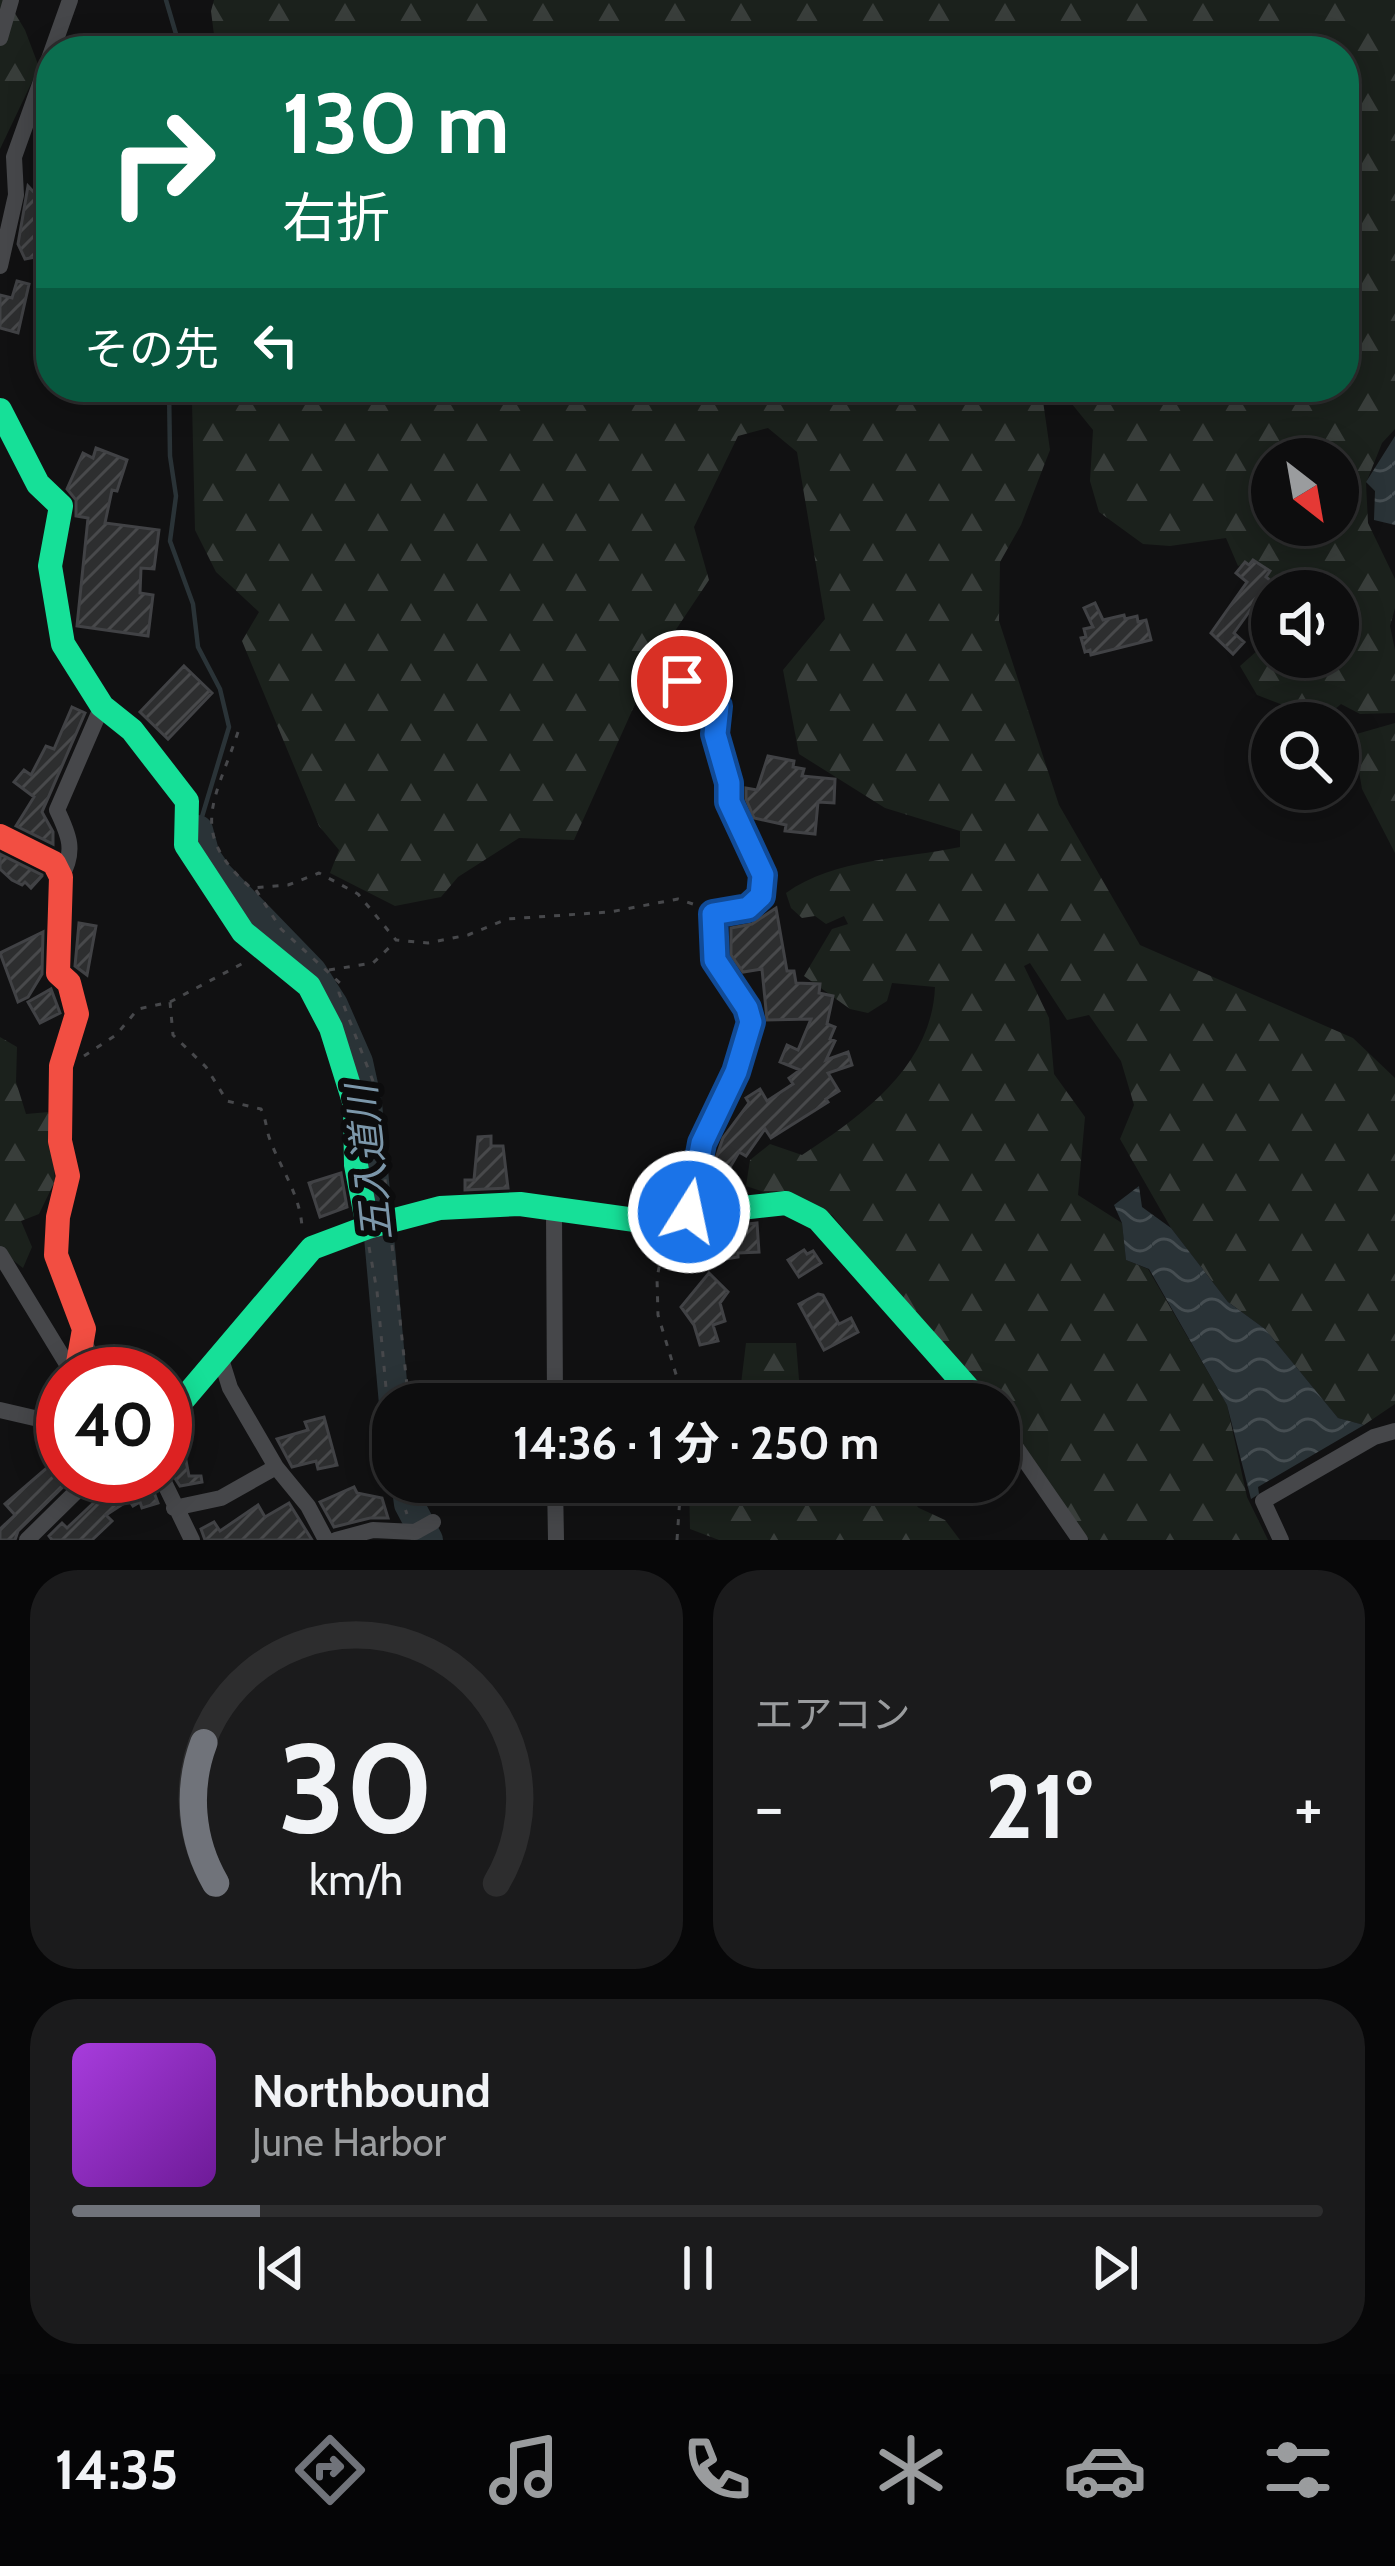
<!DOCTYPE html>
<html lang="ja">
<meta charset="utf-8">
<style>
:root{--surface:#0d0d0e;--page:#1b1b1c;--text:#f1f3f6;--muted:#9a9c9e;--line:#2d2d2e;--accent:#70737a}
body{margin:0;font-family:Cabin,"Noto Sans JP",sans-serif;background:var(--page);color:var(--text);height:100vh;display:flex;flex-direction:column;font-size:45px;white-space:nowrap}
*{box-sizing:border-box;margin:0}
p{font-size:39px;color:var(--muted)}
.icon{flex:none;width:66px;height:66px;fill:none;stroke:currentColor;stroke-width:2;stroke-linecap:round;stroke-linejoin:round}
.map{position:relative;height:1540px;overflow:hidden}
.drawer{display:flex;flex-direction:column;gap:30px;padding:30px;background:#070708;flex:1}
.drawer>*{flex:none}
.banner{position:absolute;left:36px;top:36px;width:1323px;height:366px;border-radius:48px;box-shadow:0 6px 30px #0003,0 0 0 3px var(--line);background:#0b6e4f;color:#fff;overflow:hidden}
.needle{width:78px;rotate:149deg}
.tools{position:absolute;left:1251px;top:438px;display:grid;gap:24px}
.tools a{display:grid;place-items:center;width:108px;height:108px;border-radius:50%;background:var(--surface);box-shadow:0 6px 30px #0003,0 0 0 3px var(--line);font-size:60px}
.speed{position:absolute;left:36px;top:1347px;display:flex;gap:24px;font-size:60px;font-weight:700;text-align:center}
.speed>*{display:grid;place-content:center;width:156px;height:156px;border-radius:50%;background:var(--surface);box-shadow:0 6px 30px #0003,0 0 0 3px var(--line);line-height:1}
.speed .limit{border:18px solid #d22;background:#fff;color:#111}
.pin{position:absolute;display:grid;place-items:center;width:102px;height:102px;color:#fff;margin:-51px;border:6px solid #fff;border-radius:50%;box-shadow:0 3px 12px #0007}
.me{position:absolute;width:132px;margin:-66px;rotate:10deg;stroke-linejoin:round;filter:drop-shadow(0 0 9px #0008)}
.turn{display:flex;align-items:center;gap:42px;height:252px;padding:0 48px;font-size:54px}
.turn .icon{width:156px;height:156px;stroke-width:2.5}
.turn b{display:block;font-size:84px;line-height:102px}
.then{display:flex;align-items:center;height:114px;padding:0 48px;background:#0003;gap:24px;font-size:45px}
.big{font-size:90px;font-weight:700;line-height:1.1}
.drawer .card{flex:1;display:flex;flex-direction:column;justify-content:center;gap:18px;min-width:0;padding:0 42px;border-radius:48px;background:var(--page)}
.drawer .dial{align-items:center;gap:0}
.dial svg{height:312px;overflow:visible;fill:none;stroke:var(--line);stroke-width:7;stroke-linecap:round;text-anchor:middle}
.dial text{fill:var(--text);stroke:none}
.song{display:flex;align-items:center;gap:36px}
.cover{width:144px;height:144px;border-radius:18px;background:linear-gradient(135deg,hsl(280 70% 55%),hsl(280 70% 35%))}
.played{height:12px;border-radius:6px;background:linear-gradient(90deg,var(--accent) 15%,var(--line) 15%)}
.keys{display:flex;justify-content:space-around;direction:ltr}
.heat{display:flex;justify-content:space-between;align-items:center;font-size:66px;direction:ltr}
.drawer .tiles{flex:1;display:grid;gap:30px;grid-template-columns:1fr 1fr}
.card:last-child{grid-column:span 2}
.trip{position:absolute;left:372px;top:1383px;width:648px;height:120px;border-radius:48px;background:var(--surface);box-shadow:0 6px 30px #0003,0 0 0 3px var(--line);font-weight:700;line-height:120px;text-align:center}
.menu{display:flex;height:192px;justify-content:space-around;align-items:center;background:#050506;color:var(--muted)}
.menu .icon{width:84px;height:84px}
.menu .on{color:var(--accent)}
.menu b{font-size:54px;color:var(--text)}
.map>svg:first-child{display:block}
.forest{fill:url(#forest-firs);fill-rule:evenodd}
.water{fill:url(#water-waves)}
.lines{fill:none;stroke-linecap:round;stroke-linejoin:round}
.stream{stroke:#2a3337;stroke-width:4.5}
.river{stroke:#2a3337;stroke-width:30}
.building{fill:url(#building-hatch);stroke:#414245;stroke-width:3}
.path{stroke:#47484b;stroke-width:3;stroke-dasharray:6 9;stroke-linecap:butt}
.street{stroke:#46474a;stroke-width:16}
.fast{stroke:#16e098;stroke-width:24}
.jam{stroke:#f24e42;stroke-width:24}
.route-casing{stroke:#114b97;stroke-width:30}
.route{stroke:#1a73e8;stroke-width:21}
.labels{text-anchor:middle;stroke-width:12;stroke-linejoin:round;paint-order:stroke}
.water-label{font-size:39px;font-style:italic;fill:#7c97aa;stroke:#0c0c0d}
</style>
<div class="map">
<svg width="1395" height="1540" viewBox="0 0 1395 1540">
<defs>
<pattern id="forest-firs" width="22" height="20" patternUnits="userSpaceOnUse" patternTransform="scale(3)"><rect width="22" height="20" fill="#1b211c"/><path d="M5 1l3.5 6h-7zM16 11l3.5 6h-7z" fill="#393e3b"/></pattern>
<pattern id="water-waves" width="16" height="10" patternUnits="userSpaceOnUse" patternTransform="scale(3)"><rect width="16" height="10" fill="#2a3337"/><path d="M0 5q4-4 8 0t8 0" fill="none" stroke="#464e52"/></pattern>
<pattern id="building-hatch" width="6" height="6" patternUnits="userSpaceOnUse" patternTransform="scale(3)"><rect width="6" height="6" fill="#2d2e2f"/><path d="M-1 1l2-2M0 6l6-6M5 7l2-2" fill="none" stroke="#48494b"/></pattern>
</defs>
<rect width="100%" height="100%" fill="#111112"/>
<path class="forest" d="M0,0H7L25,30L39,67L0,149Z
M214,0H1395V429L1382,443L1366,483L1368,523L1395,579V608L1390,626L1395,650V713L1360,714L1341,704L1322,720L1257,695L1240,666L1258,650V600L1268,575L1250,562L1238,566L1226,538L1170,546L1143,544L1099,512L1090,481L1093,430L1059,388L1344,387V51H216L211,11ZM1272,459H1338V525H1272ZM1272,591H1338V657H1272Z
M186,387H1041L1050,450L1021,525L1000,562L999,621L1059,805L1140,945L1353,1038L1395,1078V1404L1364,1425L1338,1418L1265,1329L1228,1302L1171,1228L1120,1139L1134,1105L1121,1061L1089,1015L1067,1020L1030,963L1024,966L1049,1018L1054,1074L1085,1117L1078,1195L1122,1223L1126,1260L1148,1269L1227,1405L1247,1497L1268,1540H1089L999,1414V1404H990L832,1215L746,1186L750,1160L770,1144L802,1155C862,1116 932,1066 935,987L892,983L887,1001L868,1013L850,1009L804,976L832,929L848,924L844,916L826,924L815,916L802,918L791,908L786,893C835,858 904,859 960,847V831L885,808L799,754L783,670L825,619L797,452L768,428L738,436L694,527L709,580L653,664L574,840L519,838L458,877L441,897L395,906L330,873L339,850L319,826L242,641L259,612L216,572L195,530L192,402Z
M1395,723V853L1362,789L1353,735Z
M0,1037L17,1047L16,1082L26,1114L49,1112L55,1181L39,1214L21,1221L32,1247L23,1268L0,1250Z
M746,1343H796L801,1404H713L741,1384Z
M689,1482H892L919,1508L945,1520L960,1540H719L690,1529Z"/>
<path class="water" d="M1395,436V525L1374,520L1375,491L1366,482Z
M1139,1186L1142,1207L1171,1228L1228,1302L1265,1329L1338,1418L1364,1425L1258,1487L1259,1494L1251,1499L1227,1405L1149,1269L1126,1260L1122,1223L1114,1205Z"/>
<g class="lines">
<path class="stream" d="M166,0L181,51
M169,387L170,456L176,496L170,541L193,604L198,647L220,689L229,727L198,830"/>
<path class="river" d="M198,830L205,856L218,875L312,972L333,1005L358,1062L367,1103L394,1404
M406,1482L409,1504L428,1540"/>
</g>
<path class="building" d="M28,186L46,205V211L51,210V254L25,259L18,244Z
M17,281L29,284L18,333L0,328V295L12,298Z
M96,448L127,460L117,491L112,490L105,523L159,530L154,569L141,568L140,593L153,595L148,636L77,626L88,518L76,516V500L67,489L83,453L93,458Z
M1253,560L1270,571L1266,577L1271,581L1234,633L1244,642L1233,654L1211,633L1247,582L1236,573L1245,562L1249,565Z
M1095,603L1103,620L1124,615L1125,619L1137,616L1138,622L1146,620L1151,640L1091,655L1090,650L1085,652L1081,638L1086,637L1084,629L1093,627L1084,608Z
M184,666L212,693L168,739L140,712Z
M72,707L85,713L42,812L53,832V844L16,826L34,797L14,782L24,770L31,775L46,746L54,749Z
M768,756L794,761L793,767L804,769L802,776L835,779L834,803L818,802L815,834L785,831L786,825L754,818L746,799V788L757,790Z
M0,854L42,875V876L31,888L25,882L22,885L12,880L0,869Z
M776,908L787,971H794L796,983L820,984L819,993L833,996L827,1024L835,1027L830,1039L835,1041L826,1060L848,1052L852,1065L828,1073L839,1091L826,1099L828,1102L771,1138L765,1129L746,1156L739,1152L729,1169L715,1161L723,1138L749,1103L746,1098L760,1089L767,1101L793,1084L789,1078L800,1070L780,1062L787,1045L798,1050L811,1019L767,1020L762,969L743,972L731,955V928L752,924Z
M79,923L96,926L87,975L75,966Z
M43,932L42,974L28,997L18,1002L0,953Z
M51,989L60,1013L40,1023L28,1002Z
M491,1136V1146H503L508,1188L465,1190V1180H474L478,1137Z
M341,1173L347,1207L320,1217L309,1183Z
M757,1223L759,1252L738,1253V1257L694,1264L696,1230Z
M804,1250L807,1254L813,1251L821,1263L799,1277L788,1260Z
M709,1273L728,1292L720,1303L725,1321L713,1325L718,1341L700,1345L694,1325L681,1307Z
M818,1294L823,1295L839,1324L851,1318L858,1332L824,1350L799,1304Z
M324,1417L337,1465L318,1469L316,1461L292,1467L277,1439L308,1430L305,1422Z
M182,1440L189,1476H201L202,1482L180,1486L166,1464L165,1444Z
M63,1454V1476H74L18,1531L15,1540H0V1529L15,1515L5,1504Z
M104,1476H112L115,1481L123,1476H148L158,1503L142,1508L140,1502L133,1506L129,1500L106,1515L112,1521L92,1540H52L49,1536L62,1523L67,1528L103,1494L99,1487Z
M354,1487L357,1493L382,1498L388,1518H370L334,1527L320,1502Z
M289,1503L312,1540H205L201,1529L214,1522L220,1531L258,1505L265,1517Z"/>
<g class="lines">
<path class="path" d="M238,732C215,801 187,832 251,888L288,885L319,873L358,894L396,940L428,943L468,935L507,919L610,912L678,899L696,905
M256,890L281,929L340,983L339,993L376,1089L387,1199
M329,970L373,963L394,943
M170,1002L173,1035L206,1067L227,1101L261,1109C266,1119 266,1127 269,1137C280,1168 300,1194 302,1227
M84,1056L116,1035L138,1009L170,1002L249,960
M665,1237L657,1278L658,1315L685,1404
M392,1245L409,1404
M369,1247L377,1291L393,1463
M395,1482L407,1514
M416,1482L426,1508
M677,1540L681,1482"/>
<path class="street" d="M0,38L11,0
M0,266L16,195L14,157L70,0
M61,877C76,851 69,835 57,810L102,706
M554,1209L555,1404
M0,1254L73,1374
M84,1341L98,1374
M220,1356L230,1388L276,1467L308,1506L326,1540
M0,1410L43,1420L63,1441
M999,1423L1080,1540
M161,1476L192,1540
M555,1482L556,1540
M174,1508L221,1498L276,1467
M27,1540L92,1476
M336,1540L373,1530L415,1532L433,1522
M1281,1540L1263,1501L1374,1437L1395,1431"/>
<path class="fast" d="M0,410L38,484L61,506L50,566L63,644L102,706L132,730L187,801L186,845L243,932L309,986L331,1028L355,1105L356,1165L368,1227
M682,681L708,692L718,706L715,734L729,783V803L763,875L761,896L748,908L713,914L715,960L747,1008L751,1022L736,1073L702,1143L689,1212
M165,1421L312,1248L368,1227L440,1208L520,1204L635,1220L786,1203L818,1219L982,1404"/>
<path class="jam" d="M0,836L54,863L61,877L58,973L69,983L77,1014L61,1066L60,1141L68,1176L58,1217L56,1255L84,1329L76,1374"/>
</g>
<g class="lines">
<defs>
<path id="route" d="M682,681L708,692L718,706L715,734L729,783V802L763,875L761,896L748,908L713,914L715,960L747,1008L751,1022L736,1072L702,1143L689,1212"/>
</defs>
<use href="#route" class="route-casing"/>
<use href="#route" class="route"/>
</g>
<g class="labels">
<g class="water-label">
<text transform="translate(369 1163) rotate(-96)" y="14">五入道川</text>
</g>
</g>
</svg>
<div class="tools">
<a><svg class="needle" viewBox="-14 -14 28 28"><path d="M0-13l5 13h-10z" fill="#e53935"/><path d="M0 13l5-13h-10z" fill="#9a9c9e"/></svg></a>
<a><svg class="icon" aria-label="sound" viewBox="0 0 24 24"><path d="M4 9h4l5-4v14l-5-4H4zM17 9q2 3 0 6"/></svg></a>
<a><svg class="icon" aria-label="search" viewBox="0 0 24 24"><circle cx="10" cy="10" r="6"/><path d="M15 15l6 6"/></svg></a>
</div>
<div class="speed"><div class="limit">40</div></div>
<div class="pin" style="left:682px;top:681px;background:#d93025"><svg class="icon" aria-label="arrive" viewBox="0 0 24 24"><path d="M6 21V4h12l-3 4 3 4H6"/></svg></div>
<svg class="me" style="left:689px;top:1212px" viewBox="-20 -20 40 40"><circle r="17" fill="#1a73e8" stroke="#fff" stroke-width="3"/><path d="M0-11L8 9 0 5-8 9z" fill="#fff"/></svg>
<div class="trip">14:36 · 1 分 · 250 m</div>
<div class="banner">
<div class="turn"><svg class="icon" aria-label="right" viewBox="0 0 24 24"><path d="M7 20v-9h11M14 6l5 5-5 5"/></svg><div><b>130 m</b>右折</div></div>
<div class="then">その先<svg class="icon" aria-label="left" viewBox="0 0 24 24"><path d="M17 20v-9H6M10 6l-5 5 5 5"/></svg></div>
</div>
</div>
<section class="drawer">
<div class="tiles">
<div class="card dial"><svg viewBox="0 0 100 80">
<path d="M14 69A42 42 0 1 1 86 69"/>
<path d="M14 69A42 42 0 0 1 11 33" stroke="#70737a"/>
<text x="50" y="56" font-size="32" font-weight="700">30</text>
<text x="50" y="72" font-size="11">km/h</text>
</svg></div>
<div class="card"><p>エアコン</p>
<div class="heat"><a>−</a><b class="big">21°</b><a>+</a></div>
</div>
<div class="card">
<div class="song"><i class="cover"></i><div><b>Northbound</b><p>June Harbor</p></div></div>
<div class="played"></div>
<div class="keys"><svg class="icon" aria-label="previous" viewBox="0 0 24 24"><path d="M18 5L8 12l10 7zM5 5v14"/></svg><svg class="icon" aria-label="pause" viewBox="0 0 24 24"><path d="M8 5v14M16 5v14"/></svg><svg class="icon" aria-label="next" viewBox="0 0 24 24"><path d="M6 5l10 7-10 7zM19 5v14"/></svg></div>
</div>
</div>
</section>
<nav class="menu">
<b>14:35</b>
<svg class="icon on" aria-label="directions" viewBox="0 0 24 24"><path d="M12 3l9 9-9 9-9-9zM9 14v-3h6M13 9l2 2-2 2"/></svg>
<svg class="icon" aria-label="music" viewBox="0 0 24 24"><path d="M9 18V5l10-2v13"/><circle cx="6" cy="18" r="3"/><circle cx="16" cy="16" r="3"/></svg>
<svg class="icon" aria-label="phone" viewBox="0 0 24 24"><path d="M5 4h4l2 5-3 2q2 4 5 5l2-3 5 2v4C11 20 4 13 5 4z"/></svg>
<svg class="icon" aria-label="climate" viewBox="0 0 24 24"><path d="M12 3v18M4 7l16 10M4 17L20 7"/></svg>
<svg class="icon" aria-label="car" viewBox="0 0 24 24"><path d="M5 17H2v-5l4-1 3-4h7l3 4 3 1v5h-3M9 17h6M6 11h13"/><circle cx="7" cy="17" r="2"/><circle cx="17" cy="17" r="2"/></svg>
<svg class="icon" aria-label="filters" viewBox="0 0 24 24"><path d="M4 7h16M4 17h16"/><circle cx="9" cy="7" r="2"/><circle cx="15" cy="17" r="2"/></svg>
</nav>
